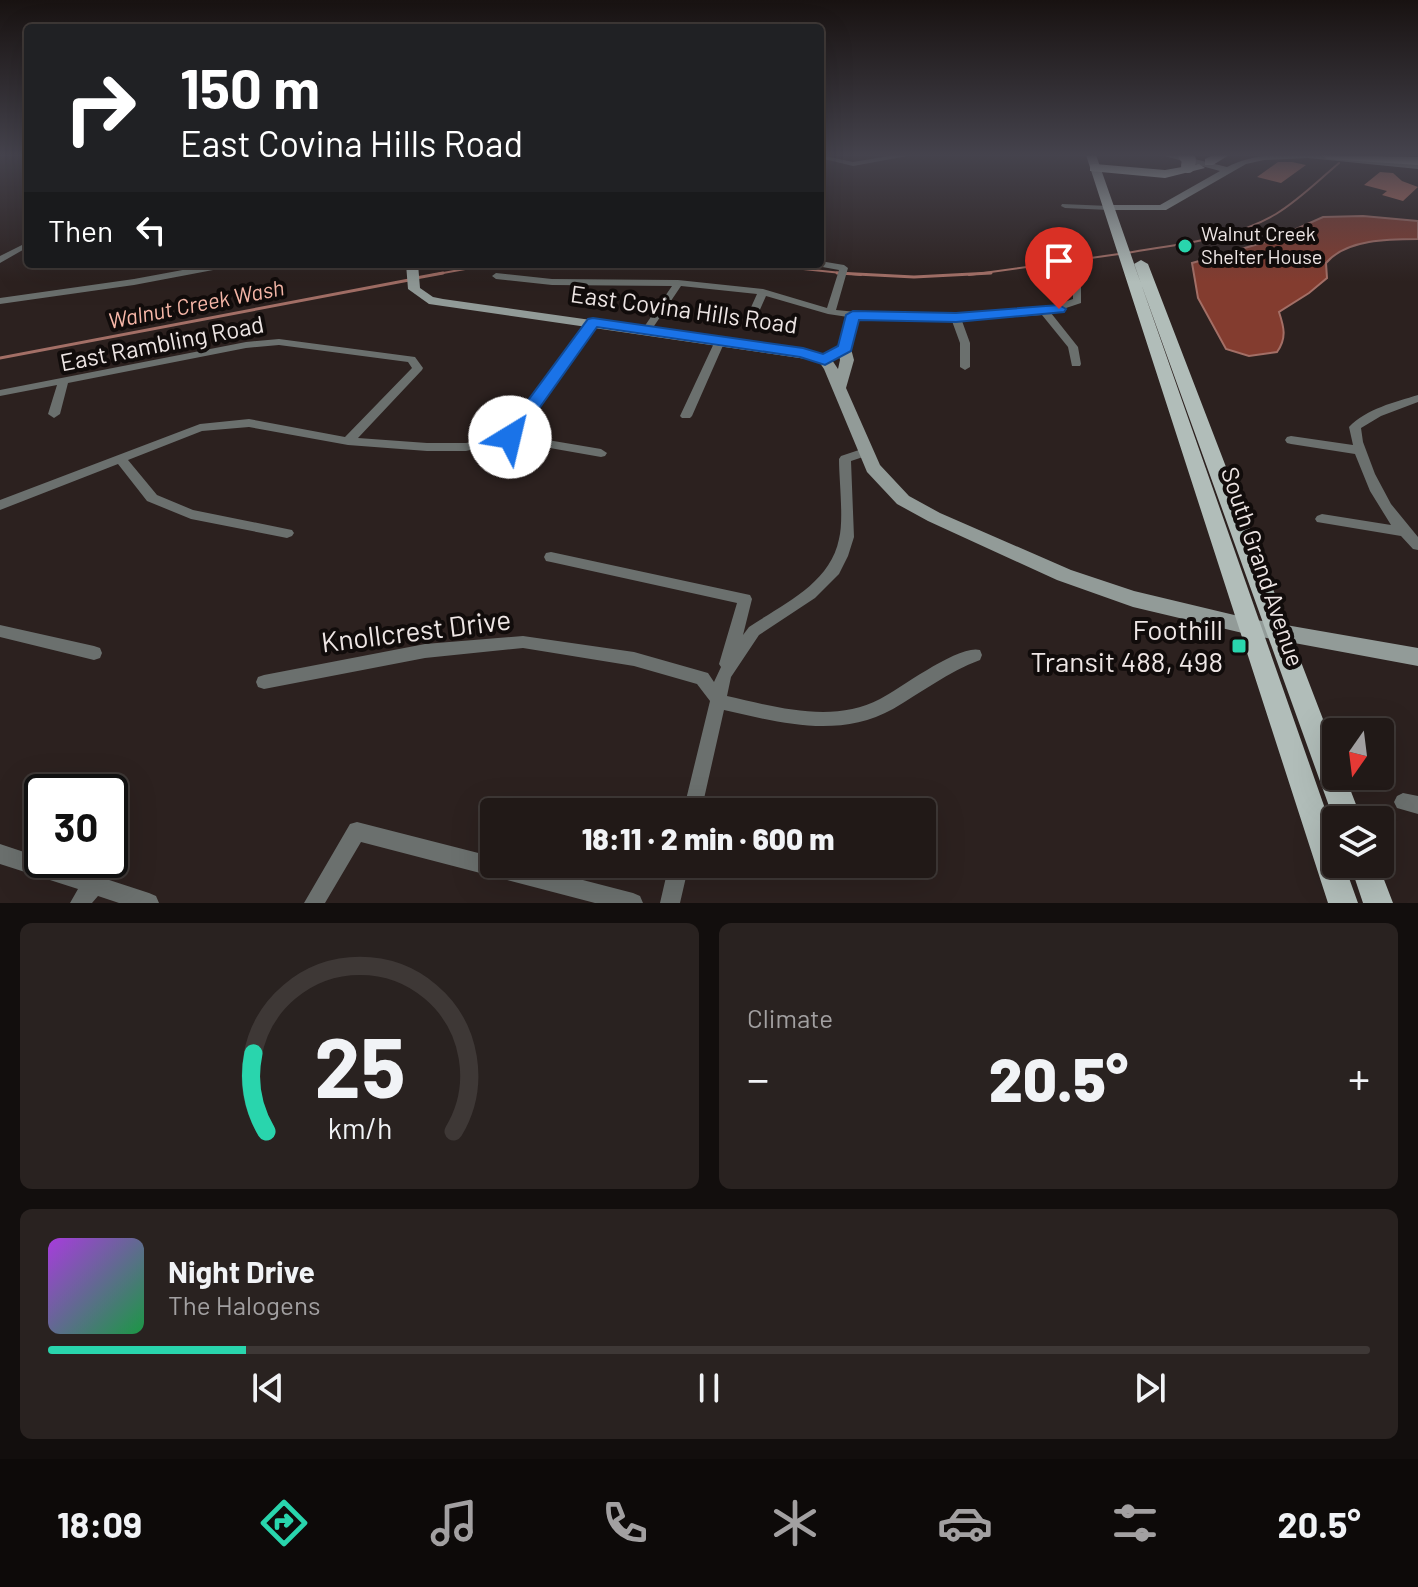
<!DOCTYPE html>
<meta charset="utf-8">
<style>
:root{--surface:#211917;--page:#292220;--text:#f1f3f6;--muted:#a2a0a1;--line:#3e3836;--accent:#29d5ad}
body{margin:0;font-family:Barlow,sans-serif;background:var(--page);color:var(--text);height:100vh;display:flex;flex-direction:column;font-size:30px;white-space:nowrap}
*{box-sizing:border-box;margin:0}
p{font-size:26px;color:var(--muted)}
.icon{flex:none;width:44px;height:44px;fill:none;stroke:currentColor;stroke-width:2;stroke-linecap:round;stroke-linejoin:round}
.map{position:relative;height:903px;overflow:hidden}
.panel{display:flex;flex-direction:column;gap:20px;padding:20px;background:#120e0d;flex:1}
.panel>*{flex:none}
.top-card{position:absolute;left:24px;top:24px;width:800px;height:244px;border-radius:8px;box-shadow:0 8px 32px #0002,0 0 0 2px var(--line);background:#202124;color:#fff;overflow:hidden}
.needle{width:52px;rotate:194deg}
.buttons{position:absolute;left:1322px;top:718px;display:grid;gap:16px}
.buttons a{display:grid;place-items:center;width:72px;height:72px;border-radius:8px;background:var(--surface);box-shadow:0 8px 32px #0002,0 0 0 2px var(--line);font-size:40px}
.speed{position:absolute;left:24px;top:774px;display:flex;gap:16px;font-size:40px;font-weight:700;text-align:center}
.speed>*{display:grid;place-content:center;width:104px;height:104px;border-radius:50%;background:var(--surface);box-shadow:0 8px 32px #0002,0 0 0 2px var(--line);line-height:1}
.speed .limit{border:4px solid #111;border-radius:12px;background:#fff;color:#111}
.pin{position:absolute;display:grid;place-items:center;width:68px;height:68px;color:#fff;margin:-82px -34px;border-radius:50% 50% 50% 0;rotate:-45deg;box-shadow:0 0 8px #0007}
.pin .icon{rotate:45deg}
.me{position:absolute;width:88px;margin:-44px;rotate:36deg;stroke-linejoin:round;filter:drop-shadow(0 0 6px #0008)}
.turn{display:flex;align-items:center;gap:28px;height:168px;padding:0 24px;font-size:36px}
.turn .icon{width:104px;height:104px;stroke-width:2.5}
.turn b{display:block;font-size:56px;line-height:68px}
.then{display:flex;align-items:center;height:76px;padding:0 24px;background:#0003;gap:16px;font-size:30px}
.big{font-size:60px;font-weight:800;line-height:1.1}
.panel .card{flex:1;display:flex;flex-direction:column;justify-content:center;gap:12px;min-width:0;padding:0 28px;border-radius:12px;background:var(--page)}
.panel .dial{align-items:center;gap:0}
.dial svg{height:208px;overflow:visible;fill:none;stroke:var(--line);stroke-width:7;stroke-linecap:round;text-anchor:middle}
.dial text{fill:var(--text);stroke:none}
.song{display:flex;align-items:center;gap:24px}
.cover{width:96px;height:96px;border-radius:12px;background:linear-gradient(135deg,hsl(280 70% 55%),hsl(140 70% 35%))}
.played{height:8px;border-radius:4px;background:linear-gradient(90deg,var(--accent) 15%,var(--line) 15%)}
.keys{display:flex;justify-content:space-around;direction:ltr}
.heat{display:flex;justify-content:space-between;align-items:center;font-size:44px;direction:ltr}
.panel .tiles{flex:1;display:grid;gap:20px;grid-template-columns:1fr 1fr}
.card:last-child{grid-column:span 2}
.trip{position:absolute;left:480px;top:798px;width:456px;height:80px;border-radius:8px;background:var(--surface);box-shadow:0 8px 32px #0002,0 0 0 2px var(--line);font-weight:800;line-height:80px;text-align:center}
.tabs{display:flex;height:128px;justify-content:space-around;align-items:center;background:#0d0a09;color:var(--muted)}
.tabs .icon{width:56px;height:56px}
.tabs .active{color:var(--accent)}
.tabs b{font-size:36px;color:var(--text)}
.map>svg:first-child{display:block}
.water{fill:#833c2f;stroke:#a36f66;stroke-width:2}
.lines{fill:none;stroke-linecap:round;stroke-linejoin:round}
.stream-far1{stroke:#a36f66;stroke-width:2}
.stream{stroke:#a36f66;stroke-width:3}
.building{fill:#be7262}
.street{fill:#6b706e;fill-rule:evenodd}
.secondary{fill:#929b98;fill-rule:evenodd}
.primary{fill:#b1bdb9;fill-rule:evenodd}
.highway{fill:#cddbd6;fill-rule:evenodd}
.highway-bridge{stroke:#cddbd6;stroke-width:14}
.route{fill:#1a73e8;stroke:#114b97;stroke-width:2}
.poi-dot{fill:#29d5ad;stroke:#110c0b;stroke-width:3}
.labels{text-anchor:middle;stroke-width:8;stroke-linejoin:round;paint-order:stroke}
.far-poi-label{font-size:20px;fill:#eee6e5;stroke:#110c0b;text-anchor:start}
.far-water-label{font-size:22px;font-style:italic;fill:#f8b8a9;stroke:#110c0b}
.street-label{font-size:24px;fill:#eee6e5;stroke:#110c0b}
.near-poi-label{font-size:28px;fill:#eee6e5;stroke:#110c0b;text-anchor:end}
.near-street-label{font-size:28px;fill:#eee6e5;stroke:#110c0b}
</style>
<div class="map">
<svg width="1418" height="903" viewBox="0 0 1418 903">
<rect width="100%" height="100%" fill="#2c211f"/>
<path class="water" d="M1363,216L1418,221V239C1390,239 1346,239 1326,263L1327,278L1309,293L1279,312C1284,327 1287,338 1277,352L1249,356L1226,349L1198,298L1192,263L1269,241L1323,217Z"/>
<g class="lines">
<path class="stream-far1" d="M1127,253C1177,244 1232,240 1276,214C1299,200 1319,180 1339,163
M754,264L861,275
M432,275L493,264
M969,275L1119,254"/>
<path class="stream" d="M837,273L914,277L991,273
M416,278L443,273
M0,358L409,280"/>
</g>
<path class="building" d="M1278,162H1292L1306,165L1281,183L1257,177Z
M1380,172L1393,173L1402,181L1418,187L1403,201L1382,195L1387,191L1364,185Z"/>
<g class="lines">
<path class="street" d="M820,155L853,162L895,155H913L853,166L820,158Z
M1062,204L1109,206L1113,208L1109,210L1065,208L1061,206Z
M28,242V247L0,263V256Z
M820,261L844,265L848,268L836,310L867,313L956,315L1044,309L1073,299V288L1078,285L1081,286V303L1051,313L1078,347L1081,364L1080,366H1072L1068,347L1042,315L962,321L970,343V367L965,370L960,367V343L952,321L857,318L849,350L825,363L820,360L821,358L840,347L848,317L828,314L766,296L758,314L753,317L748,314L757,294L681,286L650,332L647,333L642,330L672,286L552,285L496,279L492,276L496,273L552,279L678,280L763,289L827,308L839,270L817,266L816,264H820Z
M215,264H233L229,267L134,285L0,304V298L134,279Z
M593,319L598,322L518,435L601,449L607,453L605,456L601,457L510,441L466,451H427L348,445L249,427L202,431L128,460L157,495L193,510L292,530L294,533L292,536L287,538L191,519L147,501L118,464L0,510V500L200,424L249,419L345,437L412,368L408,362L279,345L246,348L68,383L60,414L54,418L48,414L57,385L0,396V390L246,342L279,339L415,357L423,368L422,370L358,438L427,443H466L506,434L590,320Z
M720,338L725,341L692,416L690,418H682L680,416L715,341Z
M1418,395V402L1381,416L1361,428L1363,442L1375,474L1391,504L1418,537V550L1413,549L1401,536L1317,522L1315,519L1317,516L1322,514L1391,525L1370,491L1355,454L1291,444L1287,443L1285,440L1287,437L1291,436L1353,445L1349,427C1366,409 1395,402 1418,395Z
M865,448L871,452L869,455L851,461L854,537L848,556L839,574L815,598L759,635L731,677L727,696C776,707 833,724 880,699C901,688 959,644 980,650L982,655L980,660C948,672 922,692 893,709C839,739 781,723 724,710L701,812H683L710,701L697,684L634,666L523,648L425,658L264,689L258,687L256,682L258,677L264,675L425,644L523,636L634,652L708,673L714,682L721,667L719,664L737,603L551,562L546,561L544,557L546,553L551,552L750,595L752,599L743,635L749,627C783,604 830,584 839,539C844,520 839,480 839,459L841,456Z
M0,625L94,646L100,648L102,653L100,658L94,660L0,637Z
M1403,793L1418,796V814L1397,808L1394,802L1397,796Z
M357,822L494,857V864H521L633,893L640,896L643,903H595L361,842L325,903H304L350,824Z
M0,844L42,858V860H48L149,893L156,896L159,903H119L98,896L92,903H70L78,889L0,864Z
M669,864H689L680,903H660Z"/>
<path class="secondary" d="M1161,155H1178L1227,167C1272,142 1366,159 1418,163V169L1308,158L1264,160L1246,164L1166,210H1105V206L1109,205H1160L1220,171Z
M406,264H418L420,288L433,297L443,299L816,352L830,357L838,369L840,360L838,348L840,345H850L854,360L846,388L880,465L909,496L940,513L1071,570L1134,591L1251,619L1418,648V666L1251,635L1133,607L1057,580L928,521L897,504L867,472L824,369L820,363L813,360L429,304L408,289Z"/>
<path class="primary" d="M1086,155H1096L1336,840V864H1344L1358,903H1328Z
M1141,260L1148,264L1336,753V776H1345L1362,820H1336V825L1334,820L1134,264Z
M1350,864H1378L1393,903H1363Z"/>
<path class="highway" d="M1213,155H1229L1213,165H1205V159Z
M1321,155L1418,157V165L1327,159Z
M1095,164L1165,170L1199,164L1205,168L1165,178L1090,171V165Z"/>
<path class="highway-bridge" d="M1185,155L1189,160L1188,166"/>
</g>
<linearGradient id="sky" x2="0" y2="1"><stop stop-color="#181211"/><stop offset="0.55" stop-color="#45434d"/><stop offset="1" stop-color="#45434d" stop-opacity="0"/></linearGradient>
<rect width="1418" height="282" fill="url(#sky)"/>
<path class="route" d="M1059,305L1066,309L1064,312L956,322L859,320L851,351L825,365L800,357L597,327L516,441H504L501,437L588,319L593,318L803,348L823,354L838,346L846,315L853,311L956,313Z"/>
<g class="poi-dot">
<circle cx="1185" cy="246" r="8"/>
<rect x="1231" y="638" width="16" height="16" rx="4"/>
</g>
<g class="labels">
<g class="far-poi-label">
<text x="1201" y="241">Walnut Creek<tspan x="1201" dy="23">Shelter House</tspan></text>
</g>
<g class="far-water-label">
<text transform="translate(196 304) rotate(-11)" y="8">Walnut Creek Wash</text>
</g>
<g class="street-label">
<text transform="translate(684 310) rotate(8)" y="8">East Covina Hills Road</text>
<text transform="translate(162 344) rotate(-11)" y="8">East Rambling Road</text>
<text transform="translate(1262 567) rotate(71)" y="8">South Grand Avenue</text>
</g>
<g class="near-poi-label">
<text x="1223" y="640">Foothill<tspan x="1223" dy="32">Transit 488, 498</tspan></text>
</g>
<g class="near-street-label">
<text transform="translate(416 631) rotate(-7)" y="10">Knollcrest Drive</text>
</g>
</g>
</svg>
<div class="buttons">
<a><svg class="needle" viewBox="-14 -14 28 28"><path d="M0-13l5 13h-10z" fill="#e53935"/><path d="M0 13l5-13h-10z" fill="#a2a0a1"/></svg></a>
<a><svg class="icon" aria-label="layers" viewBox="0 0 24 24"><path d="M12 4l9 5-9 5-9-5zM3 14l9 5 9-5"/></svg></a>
</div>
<div class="speed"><div class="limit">30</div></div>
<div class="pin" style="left:1059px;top:309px;background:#d93025"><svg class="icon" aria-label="arrive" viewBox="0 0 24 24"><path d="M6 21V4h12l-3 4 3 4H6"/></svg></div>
<svg class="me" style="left:510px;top:437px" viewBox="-20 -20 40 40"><circle r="19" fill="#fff"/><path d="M0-13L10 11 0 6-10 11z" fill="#1a73e8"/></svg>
<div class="trip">18:11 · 2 min · 600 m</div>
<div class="top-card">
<div class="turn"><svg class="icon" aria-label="right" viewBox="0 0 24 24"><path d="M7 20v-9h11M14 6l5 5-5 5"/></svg><div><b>150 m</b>East Covina Hills Road</div></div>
<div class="then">Then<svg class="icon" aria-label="left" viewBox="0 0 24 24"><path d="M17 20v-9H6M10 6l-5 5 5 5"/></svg></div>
</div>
</div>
<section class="panel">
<div class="tiles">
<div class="card dial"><svg viewBox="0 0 100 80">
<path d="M14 69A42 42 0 1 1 86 69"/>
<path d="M14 69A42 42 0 0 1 9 39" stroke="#29d5ad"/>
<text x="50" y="56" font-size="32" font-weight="700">25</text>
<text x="50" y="72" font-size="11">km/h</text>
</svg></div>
<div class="card"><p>Climate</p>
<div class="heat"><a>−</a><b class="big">20.5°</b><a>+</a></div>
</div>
<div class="card">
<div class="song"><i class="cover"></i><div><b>Night Drive</b><p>The Halogens</p></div></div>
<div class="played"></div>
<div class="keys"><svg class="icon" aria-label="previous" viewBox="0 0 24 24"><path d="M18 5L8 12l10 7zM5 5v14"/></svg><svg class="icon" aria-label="pause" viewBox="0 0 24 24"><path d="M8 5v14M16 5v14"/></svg><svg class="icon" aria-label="next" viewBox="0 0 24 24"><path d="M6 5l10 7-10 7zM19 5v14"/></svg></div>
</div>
</div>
</section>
<nav class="tabs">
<b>18:09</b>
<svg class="icon active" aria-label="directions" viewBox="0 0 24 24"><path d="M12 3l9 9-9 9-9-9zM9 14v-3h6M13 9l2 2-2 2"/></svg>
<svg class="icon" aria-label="music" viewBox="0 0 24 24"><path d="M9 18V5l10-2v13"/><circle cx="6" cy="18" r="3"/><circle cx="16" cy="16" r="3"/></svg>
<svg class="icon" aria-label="phone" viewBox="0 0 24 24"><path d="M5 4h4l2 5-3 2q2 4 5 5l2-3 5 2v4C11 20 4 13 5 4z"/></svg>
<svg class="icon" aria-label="climate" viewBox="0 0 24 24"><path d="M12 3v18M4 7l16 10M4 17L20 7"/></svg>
<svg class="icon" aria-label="car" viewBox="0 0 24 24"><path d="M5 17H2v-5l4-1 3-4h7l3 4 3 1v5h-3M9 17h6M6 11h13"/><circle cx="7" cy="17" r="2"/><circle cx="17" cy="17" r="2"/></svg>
<svg class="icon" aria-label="filters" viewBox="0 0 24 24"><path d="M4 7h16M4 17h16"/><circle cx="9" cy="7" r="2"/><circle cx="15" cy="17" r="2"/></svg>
<b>20.5°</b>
</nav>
